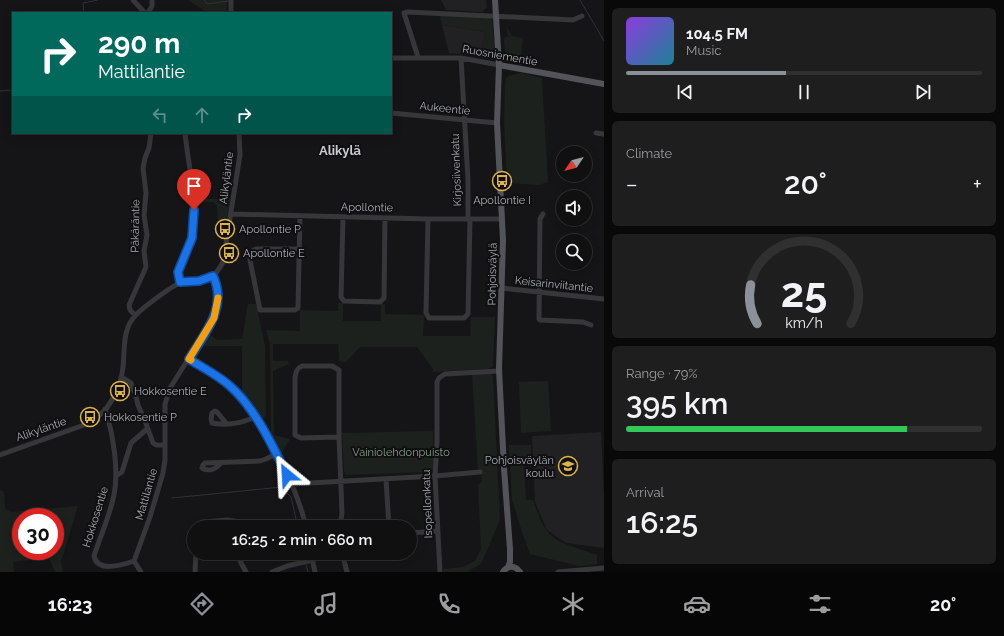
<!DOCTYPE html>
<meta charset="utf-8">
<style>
:root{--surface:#101011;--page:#1e1e1f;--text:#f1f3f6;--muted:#9c9d9f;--line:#303031;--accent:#8c9099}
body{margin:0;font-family:Raleway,sans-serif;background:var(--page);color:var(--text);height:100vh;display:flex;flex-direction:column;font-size:15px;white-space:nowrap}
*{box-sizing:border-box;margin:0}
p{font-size:13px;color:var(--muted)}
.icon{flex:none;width:22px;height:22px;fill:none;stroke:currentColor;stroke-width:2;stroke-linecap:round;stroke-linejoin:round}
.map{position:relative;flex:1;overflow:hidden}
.details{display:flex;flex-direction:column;gap:8px;padding:8px;background:#090909;width:400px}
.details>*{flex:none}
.guide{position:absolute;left:12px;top:12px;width:380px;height:122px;border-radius:0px;box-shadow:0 2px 10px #0003,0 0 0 1px var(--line);background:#00695c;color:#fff;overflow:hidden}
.needle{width:26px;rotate:235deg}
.tools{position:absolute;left:556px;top:146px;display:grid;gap:8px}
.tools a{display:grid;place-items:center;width:36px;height:36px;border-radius:50%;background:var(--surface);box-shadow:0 2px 10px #0003,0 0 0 1px var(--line);font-size:20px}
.speed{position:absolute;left:12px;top:508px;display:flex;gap:8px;font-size:20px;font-weight:700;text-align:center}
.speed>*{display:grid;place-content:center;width:52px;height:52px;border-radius:50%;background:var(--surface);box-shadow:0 2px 10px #0003,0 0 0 1px var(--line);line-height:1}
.speed .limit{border:6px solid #d22;background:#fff;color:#111}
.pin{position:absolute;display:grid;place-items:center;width:34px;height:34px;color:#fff;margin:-41px -17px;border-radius:50% 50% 50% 0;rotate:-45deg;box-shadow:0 0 4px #0007}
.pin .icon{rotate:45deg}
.me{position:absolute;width:44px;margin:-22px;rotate:333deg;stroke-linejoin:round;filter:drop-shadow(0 0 3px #0008)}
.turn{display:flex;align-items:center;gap:14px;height:84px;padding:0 20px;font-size:18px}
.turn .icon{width:52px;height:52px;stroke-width:2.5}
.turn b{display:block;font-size:28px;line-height:34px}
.lanes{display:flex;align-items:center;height:38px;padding:0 20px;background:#0003;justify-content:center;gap:20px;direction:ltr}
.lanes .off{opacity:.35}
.big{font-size:30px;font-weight:600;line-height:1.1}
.details .card{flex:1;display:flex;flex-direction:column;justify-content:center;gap:6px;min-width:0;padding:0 14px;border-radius:6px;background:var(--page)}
.details .dial{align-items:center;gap:0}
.dial svg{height:104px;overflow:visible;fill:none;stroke:var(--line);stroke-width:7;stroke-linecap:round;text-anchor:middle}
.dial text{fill:var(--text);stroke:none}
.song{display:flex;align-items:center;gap:12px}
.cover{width:48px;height:48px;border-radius:6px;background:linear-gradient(135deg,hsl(270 70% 55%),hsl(190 70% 35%))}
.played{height:4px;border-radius:2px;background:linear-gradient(90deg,var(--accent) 45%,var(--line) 45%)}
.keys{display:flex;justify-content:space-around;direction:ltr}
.heat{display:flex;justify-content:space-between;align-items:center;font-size:22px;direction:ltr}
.charge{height:6px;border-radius:3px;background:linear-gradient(90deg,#34c759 79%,var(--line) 0)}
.trip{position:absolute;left:187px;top:520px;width:230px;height:40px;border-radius:20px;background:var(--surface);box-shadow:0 2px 10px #0003,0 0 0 1px var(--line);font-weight:600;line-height:40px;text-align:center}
.dock{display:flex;height:64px;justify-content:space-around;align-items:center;background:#060607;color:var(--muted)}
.dock .icon{width:28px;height:28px}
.dock .on{color:var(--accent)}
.dock b{font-size:18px;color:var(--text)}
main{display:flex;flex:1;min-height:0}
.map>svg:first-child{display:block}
.built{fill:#212123}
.green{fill:#1c211d;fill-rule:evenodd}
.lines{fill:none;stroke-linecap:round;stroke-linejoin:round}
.stream{stroke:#2d3339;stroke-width:1}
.minor{stroke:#37373b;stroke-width:5}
.major{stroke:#53545a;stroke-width:6}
.route-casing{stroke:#114b97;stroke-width:10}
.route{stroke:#1a73e8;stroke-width:7}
.slow{stroke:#f59e0b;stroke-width:7}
.labels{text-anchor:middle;stroke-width:4;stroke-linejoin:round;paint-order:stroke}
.street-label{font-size:11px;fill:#a9acb5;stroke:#101012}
.poi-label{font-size:11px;fill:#a9acb5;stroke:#101012;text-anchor:start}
.park-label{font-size:11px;fill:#829e86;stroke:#101012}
.quarter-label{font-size:13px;font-weight:bold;fill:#c9cbd2;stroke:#101012}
</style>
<main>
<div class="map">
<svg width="604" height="572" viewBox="0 0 604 572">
<rect width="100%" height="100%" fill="#151517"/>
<path class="built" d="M441,0H486L487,7L482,12L446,10Z
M442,25L485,32L482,50L478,57L462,54L449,53Z
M601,432L604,495V548L566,543L547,530L535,502L532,436Z"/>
<path class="green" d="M188,0H227V13H208Z
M438,15L489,18L492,19L495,52L493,56L486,59L478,57L482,50L485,32L442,25L440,16H437Z
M506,26L512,36L523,38L520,63L509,59L505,51L504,38L508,36Z
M521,73L542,78L548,182L539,185L507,183L504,120L505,84L506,78L508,76Z
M195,199H230L226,226L218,222L217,206L213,202H196Z
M338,303H343V321H381V304H385V314L424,315L423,336H470L471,317H495L493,366L488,369L433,372V369L417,347H360L346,362L339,361L338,344H273V361H288L289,364L273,371L274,435L290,439L280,456L271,439L270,345L266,330L300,331V310L338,311Z
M248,304H256L265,345L266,416L262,420L240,391L242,390V346H201L209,334L217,340L242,339Z
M490,373L493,376L500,520L481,564L467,572H443V569L463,567L475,561L481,549L478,485L482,481L481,471H478L472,375Z
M548,381L551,431L521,433L519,382Z
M433,431V469L429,472L346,475L344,472L342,433Z
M509,445H531L532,459L524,460L526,500H533C548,545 556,540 597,555V564L579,566L530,554L522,532L512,500Z
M0,490L4,492L5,508L10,512L78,506L61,562L63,572H55L49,558L13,562L14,572H0ZM21,517H55V551H21Z"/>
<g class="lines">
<path class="stream" d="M204,0L207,4L228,1
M580,0L604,41
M84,13L83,3L98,0
M0,91L13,90
M286,492L291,497L296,519
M172,498L282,487L283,488
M303,553L305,560
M306,565L308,572"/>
<path class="minor" d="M133,0L145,13
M148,13L152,6V0
M231,13V0
M418,57L404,13L408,12L573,20L582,16
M391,58H461L499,65
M461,58L468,180V219
M391,113L497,123
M596,133L604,134
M231,214L428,219H502
M543,214L540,219L539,319L540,320L583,322L591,325
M343,217L341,297L344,301L380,302L384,298L385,218
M428,219L426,313L429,318H464L468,314L470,219
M299,249H256C250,251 250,254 250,260L260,310H295L298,308L300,216
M180,282C177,264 184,261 190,245C192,238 193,231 193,224C196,194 188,163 185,133
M501,288L604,299
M135,315L130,310L129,305L146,267L144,251L147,235L144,215L146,193L143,168L145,158L149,148L151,133
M189,359C202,368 218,375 230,386C244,398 253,414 263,430C281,460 298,492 306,527
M121,377L131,383L135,393L138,405L145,421L153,443L156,445H165
M105,409C113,433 119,470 114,495C110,515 100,537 94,556C97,572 120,566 134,561
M226,423L217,412L215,411L212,413L211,419L212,423C226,426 243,423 255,417
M339,437L301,438L295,435V378C296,372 296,369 302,366H332L339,370V437L342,513L340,527
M0,455L84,425C91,420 100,416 106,409C115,397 122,381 123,367C125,350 122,328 136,315C142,308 172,286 180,283C201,275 209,289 223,262L240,155L239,133
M221,463C216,469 209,472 202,468L203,465L205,463L260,461L266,459L276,454
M116,476L122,472L131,443L147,429
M386,479L389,527
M292,484L435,476L480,472
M200,527L203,522L228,520L263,526L304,521
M410,533L438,531
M240,553V561L246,572
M311,553L315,572
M342,553L347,572
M134,561L150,517L163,473L165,460V404L170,388L214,318L218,304L219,294L213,277
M134,561L141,572
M195,572L196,553
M272,572L287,566L313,560
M440,572L435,476L437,441V382L439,378L445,374L499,371
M558,572L604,568"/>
<path class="major" d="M495,0L499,65L497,123L503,240L499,369L504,468L510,549V562L508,567
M499,65L604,84
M503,572C508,565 515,565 520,572"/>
</g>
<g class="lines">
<defs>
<path id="route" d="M194,210L192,238L178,272L180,282L199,281L213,276C228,307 205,333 189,359C203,368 218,375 230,386C255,408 272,445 287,475"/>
</defs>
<use href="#route" class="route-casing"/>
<use href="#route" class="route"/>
<path class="slow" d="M191,360L189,359L214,318L218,298"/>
</g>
<defs>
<symbol id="bus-ring" viewBox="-11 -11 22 22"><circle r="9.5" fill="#101012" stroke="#dbb349" stroke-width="1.5"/><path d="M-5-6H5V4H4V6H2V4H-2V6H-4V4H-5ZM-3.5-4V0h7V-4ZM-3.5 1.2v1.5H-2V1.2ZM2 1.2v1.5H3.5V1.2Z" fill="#dbb349"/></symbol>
<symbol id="school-ring" viewBox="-11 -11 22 22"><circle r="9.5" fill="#101012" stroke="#dbb349" stroke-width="1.5"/><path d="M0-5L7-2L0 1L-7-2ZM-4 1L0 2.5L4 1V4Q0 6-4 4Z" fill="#dbb349"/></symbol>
</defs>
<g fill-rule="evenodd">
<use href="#bus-ring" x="491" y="170" width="22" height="22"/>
<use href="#bus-ring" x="214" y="218" width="22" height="22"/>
<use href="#bus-ring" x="218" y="242" width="22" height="22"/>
<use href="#bus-ring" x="109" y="380" width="22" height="22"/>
<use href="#bus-ring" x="79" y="406" width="22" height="22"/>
<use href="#school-ring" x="557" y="455" width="22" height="22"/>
</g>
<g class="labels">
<g class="street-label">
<text transform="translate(500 55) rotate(10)" y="4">Ruosniementie</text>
<text transform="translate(445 108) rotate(6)" y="4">Aukeentie</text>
<text transform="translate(456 170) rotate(-92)" y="4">Kirjosiivenkatu</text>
<text transform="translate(226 178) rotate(-83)" y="4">Alikyläntie</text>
<text transform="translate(367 207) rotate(1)" y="4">Apollontie</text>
<text transform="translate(135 226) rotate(-89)" y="4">Päkäräntie</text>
<text transform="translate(492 274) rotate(-89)" y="4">Pohjoisväylä</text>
<text transform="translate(554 284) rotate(6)" y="4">Keisarinviitantie</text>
<text transform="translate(41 429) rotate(-19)" y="4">Alikyläntie</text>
<text transform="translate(146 494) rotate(-74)" y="4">Mattilantie</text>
<text transform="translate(427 504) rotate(-92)" y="4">Isopellonkatu</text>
<text transform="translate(95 517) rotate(-73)" y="4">Hokkosentie</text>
</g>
<g class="poi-label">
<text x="502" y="204" text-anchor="middle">Apollontie I</text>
<text x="239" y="233">Apollontie P</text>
<text x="243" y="257">Apollontie E</text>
<text x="134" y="395">Hokkosentie E</text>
<text x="104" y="421">Hokkosentie P</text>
<text x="554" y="464" text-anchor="end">Pohjoisväylän<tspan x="554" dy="13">koulu</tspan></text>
</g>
<g class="park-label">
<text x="401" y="456">Vainiolehdonpuisto</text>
</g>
<g class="quarter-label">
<text x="340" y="155">Alikylä</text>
</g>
</g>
</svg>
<div class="tools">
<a><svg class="needle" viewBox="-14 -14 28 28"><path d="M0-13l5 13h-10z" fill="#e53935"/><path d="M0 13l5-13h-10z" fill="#9c9d9f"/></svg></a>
<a><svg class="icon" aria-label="sound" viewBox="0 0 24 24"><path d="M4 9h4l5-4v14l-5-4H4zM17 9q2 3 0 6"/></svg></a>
<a><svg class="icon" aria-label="search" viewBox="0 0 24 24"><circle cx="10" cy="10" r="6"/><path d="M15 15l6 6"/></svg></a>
</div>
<div class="speed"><div class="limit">30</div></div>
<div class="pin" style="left:194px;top:210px;background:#d93025"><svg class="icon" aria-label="arrive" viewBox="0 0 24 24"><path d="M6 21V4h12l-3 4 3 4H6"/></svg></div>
<svg class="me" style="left:287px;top:475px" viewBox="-20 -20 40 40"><path d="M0-17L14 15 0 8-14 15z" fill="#1a73e8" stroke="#fff" stroke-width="4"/></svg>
<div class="trip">16:25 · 2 min · 660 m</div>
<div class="guide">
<div class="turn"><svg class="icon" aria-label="right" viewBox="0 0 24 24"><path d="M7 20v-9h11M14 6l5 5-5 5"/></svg><div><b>290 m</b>Mattilantie</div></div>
<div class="lanes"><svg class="icon off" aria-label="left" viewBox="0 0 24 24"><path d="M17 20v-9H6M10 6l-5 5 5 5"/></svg><svg class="icon off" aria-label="ahead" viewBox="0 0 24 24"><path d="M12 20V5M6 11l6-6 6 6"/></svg><svg class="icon" aria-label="right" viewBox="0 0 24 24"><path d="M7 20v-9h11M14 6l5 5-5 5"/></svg></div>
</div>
</div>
<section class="details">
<div class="card">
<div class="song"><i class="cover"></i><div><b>104.5 FM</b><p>Music</p></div></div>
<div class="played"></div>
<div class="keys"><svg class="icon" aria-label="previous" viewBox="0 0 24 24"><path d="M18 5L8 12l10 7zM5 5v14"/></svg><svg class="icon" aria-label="pause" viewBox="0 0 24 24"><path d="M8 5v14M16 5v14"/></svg><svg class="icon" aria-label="next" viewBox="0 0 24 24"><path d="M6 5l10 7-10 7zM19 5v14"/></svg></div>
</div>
<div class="card"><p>Climate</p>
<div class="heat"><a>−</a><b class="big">20°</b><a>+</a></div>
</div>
<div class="card dial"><svg viewBox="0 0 100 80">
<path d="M14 69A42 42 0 1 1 86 69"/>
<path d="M14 69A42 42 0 0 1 9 39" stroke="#8c9099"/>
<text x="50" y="56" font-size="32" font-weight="700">25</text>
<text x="50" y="72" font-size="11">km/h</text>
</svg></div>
<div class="card"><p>Range · 79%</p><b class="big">395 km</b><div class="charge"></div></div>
<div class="card"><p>Arrival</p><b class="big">16:25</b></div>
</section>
</main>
<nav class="dock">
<b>16:23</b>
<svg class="icon on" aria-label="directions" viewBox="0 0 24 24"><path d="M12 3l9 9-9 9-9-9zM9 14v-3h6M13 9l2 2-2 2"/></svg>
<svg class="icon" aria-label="music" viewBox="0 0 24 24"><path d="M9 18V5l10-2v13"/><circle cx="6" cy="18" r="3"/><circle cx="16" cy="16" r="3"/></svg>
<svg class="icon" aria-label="phone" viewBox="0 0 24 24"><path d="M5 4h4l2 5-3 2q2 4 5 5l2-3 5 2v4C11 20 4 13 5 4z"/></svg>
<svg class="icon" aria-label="climate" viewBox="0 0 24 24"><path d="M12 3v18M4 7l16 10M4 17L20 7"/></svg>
<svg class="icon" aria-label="car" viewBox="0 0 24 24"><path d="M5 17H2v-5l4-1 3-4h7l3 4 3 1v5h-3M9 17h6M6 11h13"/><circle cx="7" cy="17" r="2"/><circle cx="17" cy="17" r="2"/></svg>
<svg class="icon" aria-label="filters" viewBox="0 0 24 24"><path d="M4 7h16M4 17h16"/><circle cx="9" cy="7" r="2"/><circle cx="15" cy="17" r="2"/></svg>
<b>20°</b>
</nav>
